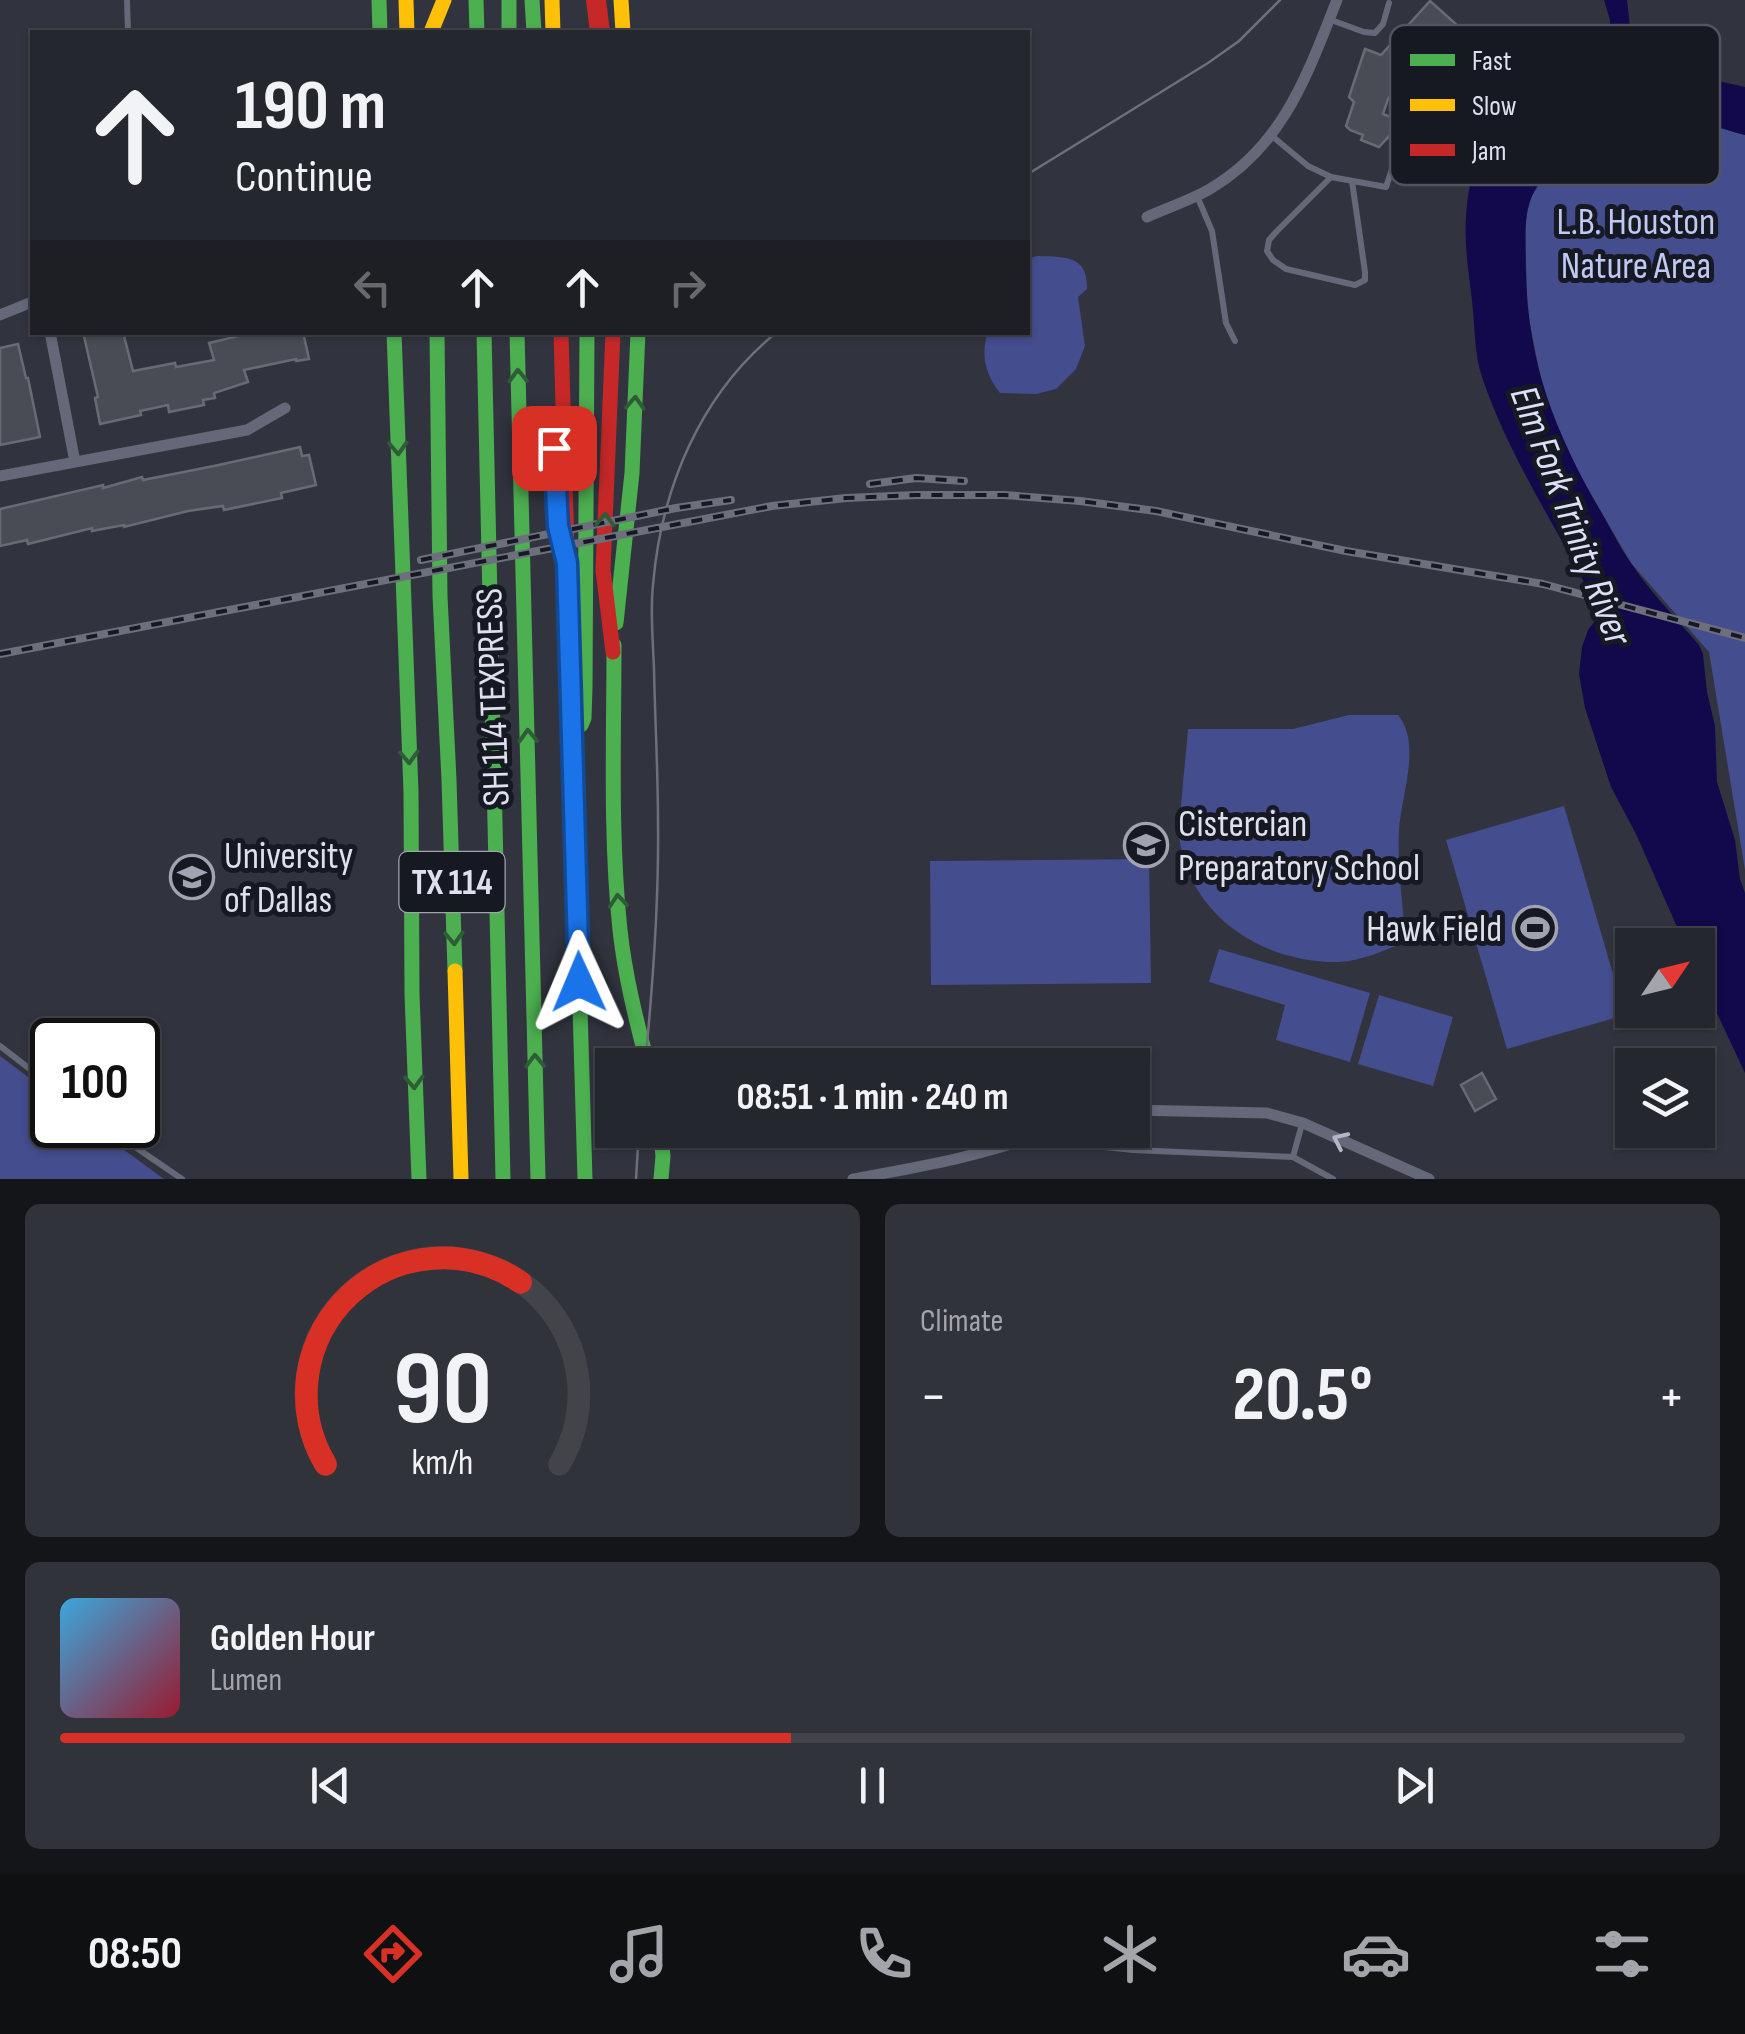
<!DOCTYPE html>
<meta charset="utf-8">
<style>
:root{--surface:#25272e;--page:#31333a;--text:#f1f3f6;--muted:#a3a5aa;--line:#42444a;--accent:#d93025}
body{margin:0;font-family:"Sofia Sans Condensed",sans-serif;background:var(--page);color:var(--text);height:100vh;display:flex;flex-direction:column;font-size:38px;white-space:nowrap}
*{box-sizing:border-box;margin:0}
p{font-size:32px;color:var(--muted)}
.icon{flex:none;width:55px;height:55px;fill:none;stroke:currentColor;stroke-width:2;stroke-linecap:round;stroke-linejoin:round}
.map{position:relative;height:1179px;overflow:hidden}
.drawer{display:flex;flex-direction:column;gap:25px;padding:25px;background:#141519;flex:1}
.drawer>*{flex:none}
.hud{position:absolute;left:30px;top:30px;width:1000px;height:305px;border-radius:0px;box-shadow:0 2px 8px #0004,0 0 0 2px var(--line);background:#25272e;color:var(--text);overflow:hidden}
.needle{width:65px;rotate:55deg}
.controls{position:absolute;left:1615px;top:928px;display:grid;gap:20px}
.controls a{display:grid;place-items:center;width:100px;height:100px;border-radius:0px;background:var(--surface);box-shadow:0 2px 8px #0004,0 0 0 2px var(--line);font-size:50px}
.speed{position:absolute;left:30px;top:1018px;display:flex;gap:20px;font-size:50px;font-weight:700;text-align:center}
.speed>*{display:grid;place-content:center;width:130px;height:130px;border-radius:50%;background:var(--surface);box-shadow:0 2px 8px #0004,0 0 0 2px var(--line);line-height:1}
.speed .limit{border:5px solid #111;border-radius:15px;background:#fff;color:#111}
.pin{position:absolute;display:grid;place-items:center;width:85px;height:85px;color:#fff;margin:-42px;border-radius:20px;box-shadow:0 5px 15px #0006}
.me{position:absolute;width:110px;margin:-55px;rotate:359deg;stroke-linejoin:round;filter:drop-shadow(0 0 8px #0008)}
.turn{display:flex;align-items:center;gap:35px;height:210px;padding:0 40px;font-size:45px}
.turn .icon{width:130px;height:130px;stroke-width:2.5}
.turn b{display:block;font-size:70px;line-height:85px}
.lanes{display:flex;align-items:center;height:95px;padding:0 40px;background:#0003;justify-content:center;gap:50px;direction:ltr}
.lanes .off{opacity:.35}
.big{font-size:75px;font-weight:700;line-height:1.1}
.drawer .tile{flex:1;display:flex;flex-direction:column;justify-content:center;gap:15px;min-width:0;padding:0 35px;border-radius:15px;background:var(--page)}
.drawer .dial{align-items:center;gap:0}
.dial svg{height:260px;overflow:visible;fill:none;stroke:var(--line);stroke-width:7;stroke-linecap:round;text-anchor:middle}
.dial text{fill:var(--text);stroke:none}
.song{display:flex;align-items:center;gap:30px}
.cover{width:120px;height:120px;border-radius:15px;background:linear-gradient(135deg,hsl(200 70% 55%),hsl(350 70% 35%))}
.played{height:10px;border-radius:5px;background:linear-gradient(90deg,var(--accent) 45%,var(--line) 45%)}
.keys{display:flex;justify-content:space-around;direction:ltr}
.heat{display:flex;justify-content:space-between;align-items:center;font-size:55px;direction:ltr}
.drawer .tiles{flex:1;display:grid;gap:25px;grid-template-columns:1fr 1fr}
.tile:last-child{grid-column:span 2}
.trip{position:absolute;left:595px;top:1048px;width:555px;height:100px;border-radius:0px;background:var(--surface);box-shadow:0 2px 8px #0004,0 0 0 2px var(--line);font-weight:700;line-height:100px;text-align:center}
.dock{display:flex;height:160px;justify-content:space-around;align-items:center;background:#0f1012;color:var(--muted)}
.dock .icon{width:70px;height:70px}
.dock .on{color:var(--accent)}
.dock b{font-size:45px;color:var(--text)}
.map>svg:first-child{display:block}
.green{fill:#444d8d}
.water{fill:#12094d}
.building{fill:#494c54;stroke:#696b74;stroke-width:2.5}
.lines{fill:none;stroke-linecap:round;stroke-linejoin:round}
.lane{stroke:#656879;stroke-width:6}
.street{stroke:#656879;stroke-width:11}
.fast{stroke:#4caf50;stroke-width:15}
.slow{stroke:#ffc107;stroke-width:15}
.jam{stroke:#c62828;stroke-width:15}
.tram{stroke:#6d707c;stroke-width:2.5}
.rail-casing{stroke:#6d707c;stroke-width:8}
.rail{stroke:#161822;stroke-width:4;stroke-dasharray:11;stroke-linecap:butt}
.jam-bridge{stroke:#c62828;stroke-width:20}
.oneway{stroke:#2e5c37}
.oneway2{stroke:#b3b6c4}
.route-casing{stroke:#114b97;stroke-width:25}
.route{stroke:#1a73e8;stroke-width:18}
.labels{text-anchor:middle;stroke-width:10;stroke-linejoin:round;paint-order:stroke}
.shield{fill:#161822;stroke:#a1a4b0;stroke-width:2.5}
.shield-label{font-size:35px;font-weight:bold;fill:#dde0ed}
.park-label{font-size:38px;fill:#bfc9f3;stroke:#161822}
.street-label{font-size:38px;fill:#dde0ed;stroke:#161822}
.poi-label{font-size:38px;fill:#dde0ed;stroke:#161822;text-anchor:start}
.water-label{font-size:40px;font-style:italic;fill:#dbe0f6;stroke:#161822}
.key{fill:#161822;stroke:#52545f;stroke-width:2.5}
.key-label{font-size:28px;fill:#dde0ed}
</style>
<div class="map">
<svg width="1745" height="1179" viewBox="0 0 1745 1179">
<rect width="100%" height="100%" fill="#31343e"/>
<path class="green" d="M1663,118L1693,121L1745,135V870L1709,652L1631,563L1575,467L1543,391L1527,308L1525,216L1531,197L1542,180L1566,158L1588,144L1639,121Z
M1038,256C1065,257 1088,255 1087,289L1078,297L1085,346L1076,369L1056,389L1036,394L1000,393C986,376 980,354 988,333L1028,332V258Z
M1349,715H1398C1422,744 1401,796 1399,830C1397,865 1403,907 1406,942C1385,950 1362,961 1339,962C1262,963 1189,916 1179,836C1177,827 1180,815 1181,806C1183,780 1186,754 1188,729H1293Z
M1564,806L1625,1015L1507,1049L1446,840Z
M1149,859L1151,983L931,985L930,861Z
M1219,949L1370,993L1350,1062L1276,1040L1285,1005L1209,982Z
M1379,995L1453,1017L1433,1086L1358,1064Z
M0,1056L52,1095V1125H90L164,1179H0Z"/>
<path class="water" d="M1604,0H1627L1634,62L1745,87V135C1719,128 1691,117 1663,118C1635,118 1602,135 1579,150C1520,186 1525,211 1526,273C1528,364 1555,432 1600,510C1610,527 1619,546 1631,563C1650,592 1676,618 1699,645L1703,654L1707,692L1715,726L1717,782L1735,840L1740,879L1745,893V1073L1698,973V945H1685L1636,834L1611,787L1585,708L1579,674L1582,647L1588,630L1595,621L1591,603L1584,582C1549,515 1506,449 1482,377C1474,354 1475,325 1472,301C1469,274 1464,245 1466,218C1470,135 1519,60 1608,60L1610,20Z"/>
<path class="building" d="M1430,1L1457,25L1454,33L1441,48L1444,52L1439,64L1433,62L1418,79L1400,63L1391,89L1394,92L1388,99L1383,114L1401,121L1400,124L1379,147L1361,140L1363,135L1350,130L1346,126L1354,102L1349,97L1365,49L1381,55Z
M83,332H123L133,371L175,363L176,367L214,360L209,343L243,335V332H303L309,359L296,361V359L244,370L248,382L214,393L215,398L203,400L204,405L169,412L168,405L140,411L141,415L100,424L95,398L98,397Z
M18,344L26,378H28L40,437L0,445V348Z
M300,447L302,456L309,455L316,485L281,493L282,498L224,510L223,506L188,511L124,527V525L92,531V528L28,544L27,540L0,546V509L103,485V488L142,477L143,480L214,466Z
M1482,1073L1496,1099L1475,1111L1461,1085Z"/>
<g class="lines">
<path class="lane" d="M127,0L128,32
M1331,20L1364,32L1375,33L1383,24L1389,3
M1272,136L1308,166L1331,177L1386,187L1410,116
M1331,177L1277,231L1269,240L1267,251L1273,260L1286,269L1355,285L1365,280V272L1352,181
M1197,196L1212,231L1226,323L1235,341
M0,1046L52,1086
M103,1125L182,1179
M1052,1130L1086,1145L1133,1150L1293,1157L1333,1179
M1293,1157L1302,1124"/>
<path class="street" d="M1147,217C1167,208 1191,200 1210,189C1284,145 1307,75 1337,0
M0,315L32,302
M50,332L75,462
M0,476L247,430L285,408
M1132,1110L1267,1113L1303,1123L1429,1179
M853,1179C920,1167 988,1155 1051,1130"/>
<path class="fast" d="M379,0L380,32
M476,0L477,32
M509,0V32
M532,0L534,32
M394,332L411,792L412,994L419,1179
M437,332L440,596L449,780L455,971
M484,332L503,1179
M517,332L538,1179
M616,623L632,473L638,332
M614,645C614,739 610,836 620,930C625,976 636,1020 648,1065
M570,664L585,1179
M581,725L584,718L585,688L587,332
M660,1130L663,1156L661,1179"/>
<path class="slow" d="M406,0L407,32
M552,0L553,32
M621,0L623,32
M431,32L444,0
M455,971L461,1179"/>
<path class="jam" d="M561,332L570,664
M613,332L603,570L613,652"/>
<path class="tram" d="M1028,174L1208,63L1239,41L1280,0
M645,1065C653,984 659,903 658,822C658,771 655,720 654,669C653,641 650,613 653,585C661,489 700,394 777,332
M636,1179L639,1130"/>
<defs>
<path id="rail" d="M870,484L916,478L964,481
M421,560L676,508L731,500
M0,654L772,506L846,498L916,495H1004L1080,501L1156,511L1346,551L1543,584L1745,638"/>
</defs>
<use href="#rail" class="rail-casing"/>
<use href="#rail" class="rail"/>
<path class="jam-bridge" d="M596,0L600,32"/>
</g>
<defs><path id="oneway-chevron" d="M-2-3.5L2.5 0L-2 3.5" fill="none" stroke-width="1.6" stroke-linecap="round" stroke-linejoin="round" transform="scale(2.5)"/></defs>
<g class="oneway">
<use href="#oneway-chevron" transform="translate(518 376) rotate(-92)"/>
<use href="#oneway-chevron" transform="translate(635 403) rotate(-87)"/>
<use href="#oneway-chevron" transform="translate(398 448) rotate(88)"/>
<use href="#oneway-chevron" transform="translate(605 520) rotate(-88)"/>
<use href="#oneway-chevron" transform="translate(528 736) rotate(-92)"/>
<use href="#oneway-chevron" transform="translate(409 757) rotate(88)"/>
<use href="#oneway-chevron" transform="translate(618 901) rotate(-95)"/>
<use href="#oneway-chevron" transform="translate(454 938) rotate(88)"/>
<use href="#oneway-chevron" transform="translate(535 1061) rotate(-91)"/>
<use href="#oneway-chevron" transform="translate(414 1082) rotate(88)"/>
</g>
<use class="oneway2" href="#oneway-chevron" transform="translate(1340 1140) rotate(-155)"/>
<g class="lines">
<defs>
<path id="route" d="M554,448L558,526L567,563L579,982"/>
</defs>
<use href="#route" class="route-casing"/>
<use href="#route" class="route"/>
</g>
<defs>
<symbol id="school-ring" viewBox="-11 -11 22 22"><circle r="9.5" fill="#161822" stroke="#a1a4b0" stroke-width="1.5"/><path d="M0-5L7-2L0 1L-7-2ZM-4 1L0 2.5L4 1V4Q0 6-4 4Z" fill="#a1a4b0"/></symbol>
<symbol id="university-ring" viewBox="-11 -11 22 22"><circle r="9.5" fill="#161822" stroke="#a1a4b0" stroke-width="1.5"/><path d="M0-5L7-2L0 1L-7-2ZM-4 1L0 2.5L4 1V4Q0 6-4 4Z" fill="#a1a4b0"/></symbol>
<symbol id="stadium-ring" viewBox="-11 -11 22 22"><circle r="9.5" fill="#161822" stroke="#a1a4b0" stroke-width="1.5"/><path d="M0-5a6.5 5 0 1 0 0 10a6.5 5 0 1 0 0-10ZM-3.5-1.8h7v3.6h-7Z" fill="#a1a4b0"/></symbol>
</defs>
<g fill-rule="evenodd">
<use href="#school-ring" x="1121" y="820" width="50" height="50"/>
<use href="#university-ring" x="167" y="852" width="50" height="50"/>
<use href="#stadium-ring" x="1510" y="903" width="50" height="50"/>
</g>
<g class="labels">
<rect class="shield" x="399.5" y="852" width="105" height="60" rx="8"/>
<g class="shield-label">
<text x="452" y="894">TX 114</text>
</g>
<g class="park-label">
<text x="1636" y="234">L.B. Houston<tspan x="1636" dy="44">Nature Area</tspan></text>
</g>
<g class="street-label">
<text transform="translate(492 697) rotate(-92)" y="13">SH 114 TEXPRESS</text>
</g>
<g class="poi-label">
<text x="1178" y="836">Cistercian<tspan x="1178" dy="44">Preparatory School</tspan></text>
<text x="224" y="868">University<tspan x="224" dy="44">of Dallas</tspan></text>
<text x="1502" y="941" text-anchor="end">Hawk Field</text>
</g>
<g class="water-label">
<text transform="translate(1572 515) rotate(69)" y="14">Elm Fork Trinity River</text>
</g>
</g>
<rect x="1390" y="25" width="330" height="160" rx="15" class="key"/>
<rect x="1410" y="54" width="45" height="12" fill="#4caf50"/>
<rect x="1410" y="99" width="45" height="12" fill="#ffc107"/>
<rect x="1410" y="144" width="45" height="12" fill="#c62828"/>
<g class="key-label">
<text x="1472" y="70">Fast</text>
<text x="1472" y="115">Slow</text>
<text x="1472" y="160">Jam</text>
</g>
</svg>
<div class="controls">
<a><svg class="needle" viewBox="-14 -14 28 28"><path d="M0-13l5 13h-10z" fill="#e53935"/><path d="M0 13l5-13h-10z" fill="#a3a5aa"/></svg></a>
<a><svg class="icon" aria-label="layers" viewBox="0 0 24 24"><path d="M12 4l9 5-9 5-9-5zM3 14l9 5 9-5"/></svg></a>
</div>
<div class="speed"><div class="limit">100</div></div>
<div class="pin" style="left:554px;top:448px;background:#d93025"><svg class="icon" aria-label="arrive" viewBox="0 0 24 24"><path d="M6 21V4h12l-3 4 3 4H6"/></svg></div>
<svg class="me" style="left:579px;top:982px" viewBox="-20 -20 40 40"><path d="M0-17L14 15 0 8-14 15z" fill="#1a73e8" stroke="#fff" stroke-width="4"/></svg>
<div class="trip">08:51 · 1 min · 240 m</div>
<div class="hud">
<div class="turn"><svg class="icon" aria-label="ahead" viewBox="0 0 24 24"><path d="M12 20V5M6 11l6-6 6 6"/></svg><div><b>190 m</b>Continue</div></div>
<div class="lanes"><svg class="icon off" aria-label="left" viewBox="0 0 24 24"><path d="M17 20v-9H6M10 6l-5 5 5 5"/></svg><svg class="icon" aria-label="ahead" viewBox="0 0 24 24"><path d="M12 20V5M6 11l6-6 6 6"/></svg><svg class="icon" aria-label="ahead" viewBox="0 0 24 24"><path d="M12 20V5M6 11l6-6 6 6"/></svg><svg class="icon off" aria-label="right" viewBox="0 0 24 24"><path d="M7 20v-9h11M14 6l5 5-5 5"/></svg></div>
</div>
</div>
<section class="drawer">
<div class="tiles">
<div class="tile dial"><svg viewBox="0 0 100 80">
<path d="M14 69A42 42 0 1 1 86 69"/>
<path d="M14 69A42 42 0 0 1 74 13" stroke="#d93025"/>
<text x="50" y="56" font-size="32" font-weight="700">90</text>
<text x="50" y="72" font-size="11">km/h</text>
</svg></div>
<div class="tile"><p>Climate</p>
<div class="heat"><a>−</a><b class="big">20.5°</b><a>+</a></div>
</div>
<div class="tile">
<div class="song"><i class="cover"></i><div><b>Golden Hour</b><p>Lumen</p></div></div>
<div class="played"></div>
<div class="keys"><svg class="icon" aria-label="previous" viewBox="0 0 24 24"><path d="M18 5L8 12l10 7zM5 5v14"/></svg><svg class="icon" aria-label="pause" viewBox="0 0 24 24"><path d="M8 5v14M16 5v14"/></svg><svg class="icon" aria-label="next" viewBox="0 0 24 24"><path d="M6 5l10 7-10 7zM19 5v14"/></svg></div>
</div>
</div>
</section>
<nav class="dock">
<b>08:50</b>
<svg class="icon on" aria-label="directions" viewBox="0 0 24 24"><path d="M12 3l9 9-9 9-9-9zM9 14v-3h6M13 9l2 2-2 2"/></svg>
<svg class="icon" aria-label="music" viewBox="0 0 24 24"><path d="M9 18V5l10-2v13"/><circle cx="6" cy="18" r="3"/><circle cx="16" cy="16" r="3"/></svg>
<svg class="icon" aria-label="phone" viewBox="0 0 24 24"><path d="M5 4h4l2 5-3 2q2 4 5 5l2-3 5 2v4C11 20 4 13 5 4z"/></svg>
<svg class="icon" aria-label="climate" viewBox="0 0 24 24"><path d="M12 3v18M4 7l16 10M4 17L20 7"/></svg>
<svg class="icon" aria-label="car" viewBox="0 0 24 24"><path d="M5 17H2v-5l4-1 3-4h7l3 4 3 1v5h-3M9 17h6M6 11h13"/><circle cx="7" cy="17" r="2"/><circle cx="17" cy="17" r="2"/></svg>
<svg class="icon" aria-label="filters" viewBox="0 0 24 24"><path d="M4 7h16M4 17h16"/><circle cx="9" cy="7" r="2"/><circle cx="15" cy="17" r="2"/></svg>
</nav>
